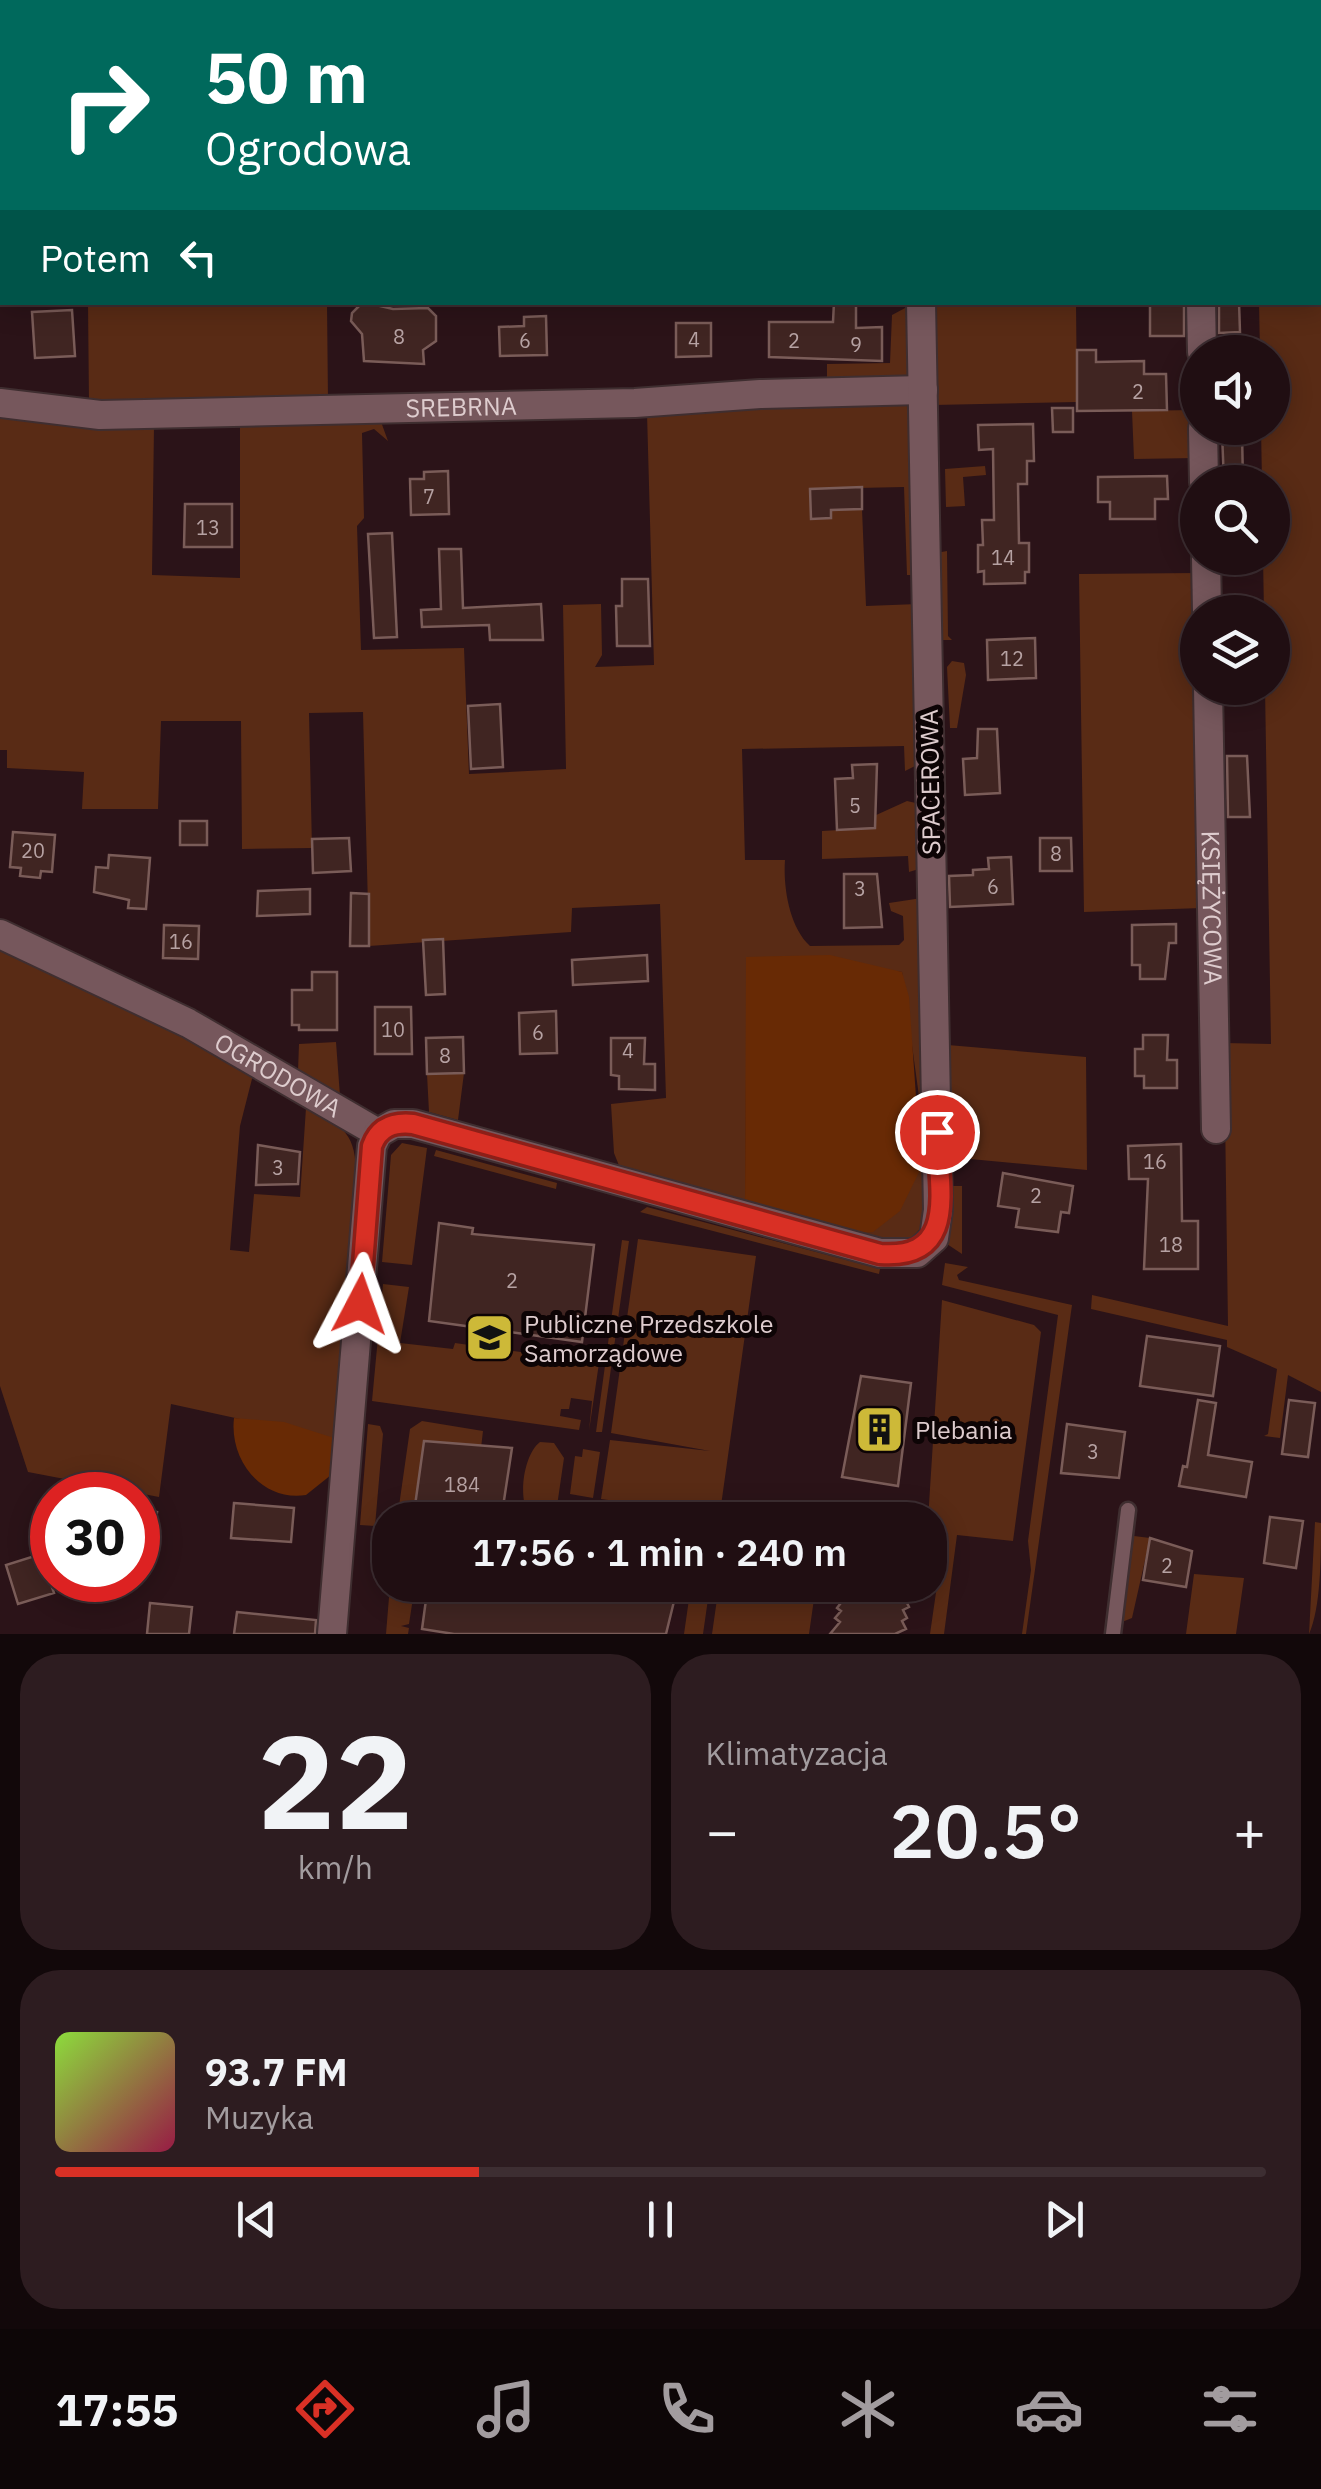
<!DOCTYPE html>
<html lang="pl">
<meta charset="utf-8">
<style>
:root{--surface:#200e12;--page:#2d1c20;--text:#f1f3f6;--muted:#a29c9f;--line:#3d2e32;--accent:#d93025}
body{margin:0;font-family:"IBM Plex Sans",sans-serif;background:var(--page);color:var(--text);height:100vh;display:flex;flex-direction:column;font-size:38px;white-space:nowrap}
*{box-sizing:border-box;margin:0}
p{font-size:32px;color:var(--muted)}
.icon{flex:none;width:55px;height:55px;fill:none;stroke:currentColor;stroke-width:2;stroke-linecap:round;stroke-linejoin:round}
.map{position:relative;height:1634px;overflow:hidden}
.panel{display:flex;flex-direction:column;gap:20px;padding:20px;background:#12080a;flex:1}
.panel>*{flex:none}
.guide{position:absolute;left:0px;top:0px;width:1322px;height:305px;box-shadow:0 5px 25px #0003,0 0 0 2px var(--line);background:#00695c;color:#fff;overflow:hidden}
.tools{position:absolute;left:1180px;top:335px;display:grid;gap:20px}
.tools a{display:grid;place-items:center;width:110px;height:110px;border-radius:50%;background:var(--surface);box-shadow:0 5px 25px #0003,0 0 0 2px var(--line);font-size:50px}
.speed{position:absolute;left:30px;top:1472px;display:flex;gap:20px;font-size:50px;font-weight:700;text-align:center}
.speed>*{display:grid;place-content:center;width:130px;height:130px;border-radius:50%;background:var(--surface);box-shadow:0 5px 25px #0003,0 0 0 2px var(--line);line-height:1}
.speed .limit{border:15px solid #d22;background:#fff;color:#111}
.pin{position:absolute;display:grid;place-items:center;width:85px;height:85px;color:#fff;margin:-42px;border:5px solid #fff;border-radius:50%;box-shadow:0 2px 10px #0007}
.me{position:absolute;width:110px;margin:-55px;rotate:4deg;stroke-linejoin:round;filter:drop-shadow(0 0 8px #0008)}
.turn{display:flex;align-items:center;gap:35px;height:210px;padding:0 40px;font-size:45px}
.turn .icon{width:130px;height:130px;stroke-width:2.5}
.turn b{display:block;font-size:70px;line-height:85px}
.then{display:flex;align-items:center;height:95px;padding:0 40px;background:#0003;gap:20px;font-size:38px}
.big{font-size:75px;font-weight:600;line-height:1.1}
.panel .widget{flex:1;display:flex;flex-direction:column;justify-content:center;gap:15px;min-width:0;padding:0 35px;border-radius:40px;background:var(--page)}
.panel .dial{align-items:center;gap:0}
.dial b{font-size:130px;line-height:1}
.song{display:flex;align-items:center;gap:30px}
.cover{width:120px;height:120px;border-radius:15px;background:linear-gradient(135deg,hsl(90 70% 55%),hsl(340 70% 35%))}
.played{height:10px;border-radius:5px;background:linear-gradient(90deg,var(--accent) 35%,var(--line) 35%)}
.keys{display:flex;justify-content:space-around;direction:ltr}
.heat{display:flex;justify-content:space-between;align-items:center;font-size:55px;direction:ltr}
.panel .tiles{flex:1;display:grid;gap:20px;grid-template-columns:1fr 1fr}
.widget:last-child{grid-column:span 2}
.trip{position:absolute;left:372px;top:1502px;width:575px;height:100px;border-radius:40px;background:var(--surface);box-shadow:0 5px 25px #0003,0 0 0 2px var(--line);font-weight:600;line-height:100px;text-align:center}
.dock{display:flex;height:160px;justify-content:space-around;align-items:center;background:#0d0607;color:var(--muted)}
.dock .icon{width:70px;height:70px}
.dock .on{color:var(--accent)}
.dock b{font-size:45px;color:var(--text)}
.map>svg:first-child{display:block}
.green{fill:#592b15}
.forest{fill:#682a05}
.building{fill:#402522;stroke:#7a5c58;stroke-width:2.5}
.lines{fill:none;stroke-linecap:round;stroke-linejoin:round}
.service-casing{stroke:#3f2e30;stroke-width:19}
.minor-casing{stroke:#3f2e30;stroke-width:32}
.service{stroke:#76575c;stroke-width:14}
.minor{stroke:#76575c;stroke-width:28}
.route-casing{stroke:#8d1f18;stroke-width:25}
.route{stroke:#d93025;stroke-width:18}
.labels{text-anchor:middle;stroke-width:10;stroke-linejoin:round;paint-order:stroke}
.number-label{font-size:20px;fill:#b6a2a3}
.street-label{font-size:25px;fill:#deccce;stroke:#0d0405}
.poi-label{font-size:25px;fill:#deccce;stroke:#0d0405;text-anchor:start}
</style>
<div class="map">
<svg width="1321" height="1634" viewBox="0 0 1321 1634">
<rect width="100%" height="100%" fill="#2b1318"/>
<path class="green" d="M76,0H760V2H76Z
M1321,257V1392L1288,1375L1280,1438L1264,1436L1268,1434L1277,1369L1227,1347V1340L1091,1309L1092,1295L1228,1326L1224,1043L1271,1044L1265,688H1272V612H1264L1263,558H1272V482H1262L1261,428H1272V352H1260L1259,303L1320,302Z
M88,303H327L328,401L89,404Z
M931,303H1076L1077,402L933,405Z
M907,307V379L827,383V364L890,363L892,315Z
M895,396L912,404L917,575H907L904,487L811,489V519L831,510L862,509L866,606L918,604L919,764L905,771L904,746L742,749L745,860H785C783,886 789,927 810,946L899,945L904,940L903,916L891,911L889,903L922,898L924,1224L911,1239L884,1241L850,1233L921,1111L902,972L747,957L745,1203L620,1168L614,1153L611,1104L666,1098L660,904L572,908L571,932L369,946L363,712L309,713L312,848L242,849L241,721H161L158,809H82L84,772L7,768V750H0V413L69,425L154,426L152,575L240,578V423L380,419L388,441L374,429L362,433L364,518L357,526L361,650L464,648L469,774L566,769L563,605L601,604L602,655L595,667L654,665L647,413Z
M1194,410L1196,458L1134,459L1132,411Z
M985,466L986,475L963,477L965,506L946,507L945,469Z
M947,551L948,636L952,640H939L936,553Z
M1199,573L1202,908L1084,912L1079,574Z
M952,661L964,663L966,675L957,728H950L947,667Z
M907,801L920,804L922,868L909,872L908,856L822,859V831L874,828V816Z
M0,943L254,1071L240,1126L230,1250L249,1252L254,1194L300,1197L306,1108C347,1126 357,1136 356,1182L336,1440L171,1404L159,1497L28,1472L0,1386Z
M336,1042L340,1096L298,1071L299,1044Z
M948,1045L1086,1057L1087,1170L949,1157Z
M464,1073L458,1120L429,1112L427,1074Z
M402,1143L427,1148L412,1265L382,1262L391,1155Z
M436,1150L557,1183L556,1189L434,1156Z
M950,1186H962V1254L947,1244Z
M647,1207L880,1269L879,1274L640,1212Z
M638,1239L756,1256L719,1520H700V1513L660,1508L659,1514L695,1520H597L599,1507L623,1509V1502L601,1499L610,1440L710,1451L611,1433Z
M622,1240L629,1241L602,1432H596Z
M945,1263L968,1267L957,1275L959,1280L1072,1305L1026,1634H1022L1031,1570L1028,1541L1058,1315L942,1285Z
M383,1284L409,1287L400,1343L453,1349L455,1343L599,1363L589,1431L592,1401L571,1398L569,1409H561L560,1416L581,1420L579,1430L372,1401Z
M942,1300L1034,1325L1041,1332L1013,1541L957,1535L944,1634H930L943,1544L930,1541L928,1520Z
M422,1421L483,1431L481,1448L424,1441L413,1520H397L410,1429Z
M368,1424L380,1426L383,1434L375,1526L360,1525Z
M540,1442L554,1443L564,1458L557,1506L542,1518L528,1513C518,1496 524,1454 540,1442Z
M583,1449L600,1452L593,1498L570,1494L575,1456L582,1457Z
M1315,1522L1321,1523C1321,1556 1321,1608 1309,1634Z
M1134,1536L1150,1538L1132,1618L1122,1622Z
M1194,1574L1244,1578L1236,1634H1186Z
M390,1585H415L409,1624L401,1626L409,1628L408,1634H386Z
M691,1585H710L703,1634H684Z
M719,1585H816L809,1634H712Z"/>
<path class="forest" d="M830,955L902,972L909,997L921,1168L900,1211L873,1232L850,1233L745,1203L746,957Z
M234,1418L284,1422L334,1438L331,1475L306,1495C262,1502 229,1460 234,1418Z"/>
<path class="building" d="M363,302L393,309L428,308L436,316V341L423,350L424,364L364,361L362,334L351,321L352,313Z
M834,302H856V328L882,327V361L769,357V322H833Z
M1150,302H1184V336H1150Z
M1219,302H1239L1240,332L1219,333Z
M72,310L75,356L35,358L32,312Z
M546,316L547,355L500,356L499,327L524,326V317Z
M676,323H711V356L676,357Z
M1077,350H1096V362L1144,361V374H1166L1167,410L1077,411Z
M1052,408H1073V432H1053Z
M1033,424L1034,461H1027V484H1018L1019,543H1029V572H1025V583L984,584V571L978,572V545H983L982,520H994L993,449L979,450L978,425Z
M1222,433H1242L1243,482H1224Z
M448,471L449,514L411,515L410,479H424V472Z
M1167,476L1168,499H1155V519H1110V502H1098V477Z
M862,487V509L831,510V518L811,519L810,489Z
M185,504H232V547H184Z
M392,533L397,637L374,638L368,534Z
M439,549H461L463,608L541,604L543,640H490L489,625L422,627L421,610L441,609Z
M622,579H648L650,646H617L616,606H622Z
M1035,638L1036,678L988,680L987,640Z
M500,704L503,767L471,769L468,706Z
M978,729H997L1000,793L965,795L963,759L977,758Z
M1227,756H1247L1250,817H1228Z
M877,764L875,828L837,830L835,779L853,778L852,765Z
M180,821H207V845H180Z
M13,832L55,835L52,872L41,871L40,878L20,876L21,868L10,867Z
M349,838L351,871L313,873L312,839Z
M1040,838H1071L1072,871H1040Z
M109,855L150,858L146,909L128,908L129,900L94,892L96,867L108,868Z
M1011,857L1013,904L950,907L949,876L973,875V870L989,869L988,858Z
M844,874H877L882,927L844,928Z
M310,889V914L257,916L258,891Z
M351,893L369,894V946H350Z
M1176,924V943H1169L1165,979H1140V965H1132V925Z
M164,925L199,926L198,959L163,958Z
M443,939L445,994L426,995L423,940Z
M647,955L648,981L573,985L572,960Z
M312,972H337V1030H299V1025H292V990H312Z
M375,1007H411L412,1054H375Z
M556,1011L557,1053L520,1054L519,1013Z
M1143,1035H1168L1167,1060H1177V1088H1144V1076H1135V1049H1143Z
M463,1037L464,1073L427,1074L426,1038Z
M611,1038H645L644,1064H655V1090L619,1089V1076L611,1075Z
M1181,1144L1182,1221H1198V1269H1144L1148,1179H1129L1128,1146Z
M258,1145L300,1152L298,1184L256,1185Z
M1003,1173L1073,1186L1069,1213L1061,1212L1058,1232L1016,1227L1019,1209L998,1206Z
M439,1223L473,1228L472,1234L594,1245L582,1342L429,1321Z
M1147,1336L1220,1346L1213,1396L1140,1386Z
M861,1376L911,1383L898,1486L842,1477Z
M1198,1400L1216,1403L1208,1455L1252,1462L1246,1497L1179,1486L1183,1466L1187,1467Z
M1289,1400L1315,1403L1308,1457L1282,1454Z
M1067,1424L1125,1432L1119,1478L1061,1473Z
M424,1441L512,1448L501,1520H413Z
M234,1503L294,1508L291,1542L231,1538Z
M138,1510L157,1512L150,1568L138,1567Z
M1270,1517L1303,1521L1296,1568L1264,1563Z
M1150,1538L1192,1551L1186,1587L1143,1580Z
M41,1554L54,1593L18,1604L6,1565Z
M428,1585H678L666,1634H454L422,1629Z
M847,1585H931L905,1599L909,1607L903,1610L907,1618L902,1621L906,1629L895,1634H830L840,1622L835,1618L841,1611L837,1608L843,1600L838,1597Z
M150,1603L192,1607L189,1634H147Z
M237,1612L316,1620L315,1634H234Z"/>
<g class="lines">
<defs>
<path id="service" d="M1113,1634L1128,1510"/>
<g id="minor">
<path d="M914,0V2"/>
<path d="M1186,0V2"/>
<path d="M1320,130H1321"/>
<path d="M1201,302L1202,352"/>
<path id="s1" d="M0,403L100,415L635,403L760,394L923,390"/>
<path d="M1203,428L1204,482"/>
<path d="M1206,558L1207,612"/>
<path id="s2" d="M1208,688L1216,1129"/>
<path id="s3" d="M0,934L188,1023L378,1133"/>
<path d="M378,1133L394,1124H413L880,1253H917L934,1238L938,1210L921,302"/>
<path d="M332,1634L372,1146L378,1133"/>
</g>
</defs>
<use href="#service" class="service-casing"/>
<use href="#minor" class="minor-casing"/>
<use href="#service" class="service"/>
<use href="#minor" class="minor"/>
</g>
<g class="lines">
<defs>
<path id="route" d="M360,1304L372,1146C379,1127 393,1122 413,1124L880,1254C960,1260 938,1187 937,1132"/>
</defs>
<use href="#route" class="route-casing"/>
<use href="#route" class="route"/>
</g>
<defs>
<symbol id="school-square" viewBox="-11 -11 22 22"><rect x="-9" y="-9" width="18" height="18" rx="4" fill="#cdb938" stroke="#0d0405"/><path d="M0-5L7-2L0 1L-7-2ZM-4 1L0 2.5L4 1V4Q0 6-4 4Z" fill="#111"/></symbol>
<symbol id="building-square" viewBox="-11 -11 22 22"><rect x="-9" y="-9" width="18" height="18" rx="4" fill="#cdb938" stroke="#0d0405"/><path d="M-4-6H4V6H1V3H-1V6H-4ZM-2.5-4.3h1.7v1.8h-1.7ZM.8-4.3h1.7v1.8H.8ZM-2.5-1h1.7V.8h-1.7ZM.8-1h1.7V.8H.8Z" fill="#111"/></symbol>
</defs>
<g fill-rule="evenodd">
<use href="#school-square" x="462" y="1310" width="55" height="55"/>
<use href="#building-square" x="852" y="1402" width="55" height="55"/>
</g>
<g class="labels">
<g class="number-label">
<text x="399" y="344">8</text>
<text x="694" y="347">4</text>
<text x="525" y="348">6</text>
<text x="794" y="348">2</text>
<text x="856" y="352">9</text>
<text x="1138" y="399">2</text>
<text x="429" y="504">7</text>
<text x="208" y="535">13</text>
<text x="1003" y="565">14</text>
<text x="1012" y="666">12</text>
<text x="855" y="813">5</text>
<text x="33" y="858">20</text>
<text x="1056" y="861">8</text>
<text x="993" y="894">6</text>
<text x="860" y="896">3</text>
<text x="181" y="949">16</text>
<text x="393" y="1037">10</text>
<text x="538" y="1040">6</text>
<text x="628" y="1058">4</text>
<text x="445" y="1063">8</text>
<text x="1155" y="1169">16</text>
<text x="278" y="1175">3</text>
<text x="1036" y="1203">2</text>
<text x="1171" y="1252">18</text>
<text x="512" y="1288">2</text>
<text x="1093" y="1459">3</text>
<text x="462" y="1492">184</text>
<text x="1167" y="1573">2</text>
</g>
<g class="street-label">
<text dy="9" stroke="none"><textPath href="#s1" startOffset="462">SREBRNA</textPath></text>
<text transform="translate(930 782) rotate(-91)" y="9">SPACEROWA</text>
<text dy="9" stroke="none"><textPath href="#s2" startOffset="220">KSIĘŻYCOWA</textPath></text>
<text dy="9" stroke="none"><textPath href="#s3" startOffset="312">OGRODOWA</textPath></text>
</g>
<g class="poi-label">
<text x="524" y="1333">Publiczne Przedszkole<tspan x="524" dy="29">Samorządowe</tspan></text>
<text x="915" y="1439">Plebania</text>
</g>
</g>
</svg>
<div class="tools">
<a><svg class="icon" aria-label="sound" viewBox="0 0 24 24"><path d="M4 9h4l5-4v14l-5-4H4zM17 9q2 3 0 6"/></svg></a>
<a><svg class="icon" aria-label="search" viewBox="0 0 24 24"><circle cx="10" cy="10" r="6"/><path d="M15 15l6 6"/></svg></a>
<a><svg class="icon" aria-label="layers" viewBox="0 0 24 24"><path d="M12 4l9 5-9 5-9-5zM3 14l9 5 9-5"/></svg></a>
</div>
<div class="speed"><div class="limit">30</div></div>
<div class="pin" style="left:937px;top:1132px;background:#d93025"><svg class="icon" aria-label="arrive" viewBox="0 0 24 24"><path d="M6 21V4h12l-3 4 3 4H6"/></svg></div>
<svg class="me" style="left:360px;top:1304px" viewBox="-20 -20 40 40"><path d="M0-17L14 15 0 8-14 15z" fill="#d93025" stroke="#fff" stroke-width="4"/></svg>
<div class="trip">17:56 · 1 min · 240 m</div>
<div class="guide">
<div class="turn"><svg class="icon" aria-label="right" viewBox="0 0 24 24"><path d="M7 20v-9h11M14 6l5 5-5 5"/></svg><div><b>50 m</b>Ogrodowa</div></div>
<div class="then">Potem<svg class="icon" aria-label="left" viewBox="0 0 24 24"><path d="M17 20v-9H6M10 6l-5 5 5 5"/></svg></div>
</div>
</div>
<section class="panel">
<div class="tiles">
<div class="widget dial"><b>22</b><p>km/h</p></div>
<div class="widget"><p>Klimatyzacja</p>
<div class="heat"><a>−</a><b class="big">20.5°</b><a>+</a></div>
</div>
<div class="widget">
<div class="song"><i class="cover"></i><div><b>93.7 FM</b><p>Muzyka</p></div></div>
<div class="played"></div>
<div class="keys"><svg class="icon" aria-label="previous" viewBox="0 0 24 24"><path d="M18 5L8 12l10 7zM5 5v14"/></svg><svg class="icon" aria-label="pause" viewBox="0 0 24 24"><path d="M8 5v14M16 5v14"/></svg><svg class="icon" aria-label="next" viewBox="0 0 24 24"><path d="M6 5l10 7-10 7zM19 5v14"/></svg></div>
</div>
</div>
</section>
<nav class="dock">
<b>17:55</b>
<svg class="icon on" aria-label="directions" viewBox="0 0 24 24"><path d="M12 3l9 9-9 9-9-9zM9 14v-3h6M13 9l2 2-2 2"/></svg>
<svg class="icon" aria-label="music" viewBox="0 0 24 24"><path d="M9 18V5l10-2v13"/><circle cx="6" cy="18" r="3"/><circle cx="16" cy="16" r="3"/></svg>
<svg class="icon" aria-label="phone" viewBox="0 0 24 24"><path d="M5 4h4l2 5-3 2q2 4 5 5l2-3 5 2v4C11 20 4 13 5 4z"/></svg>
<svg class="icon" aria-label="climate" viewBox="0 0 24 24"><path d="M12 3v18M4 7l16 10M4 17L20 7"/></svg>
<svg class="icon" aria-label="car" viewBox="0 0 24 24"><path d="M5 17H2v-5l4-1 3-4h7l3 4 3 1v5h-3M9 17h6M6 11h13"/><circle cx="7" cy="17" r="2"/><circle cx="17" cy="17" r="2"/></svg>
<svg class="icon" aria-label="filters" viewBox="0 0 24 24"><path d="M4 7h16M4 17h16"/><circle cx="9" cy="7" r="2"/><circle cx="15" cy="17" r="2"/></svg>
</nav>
